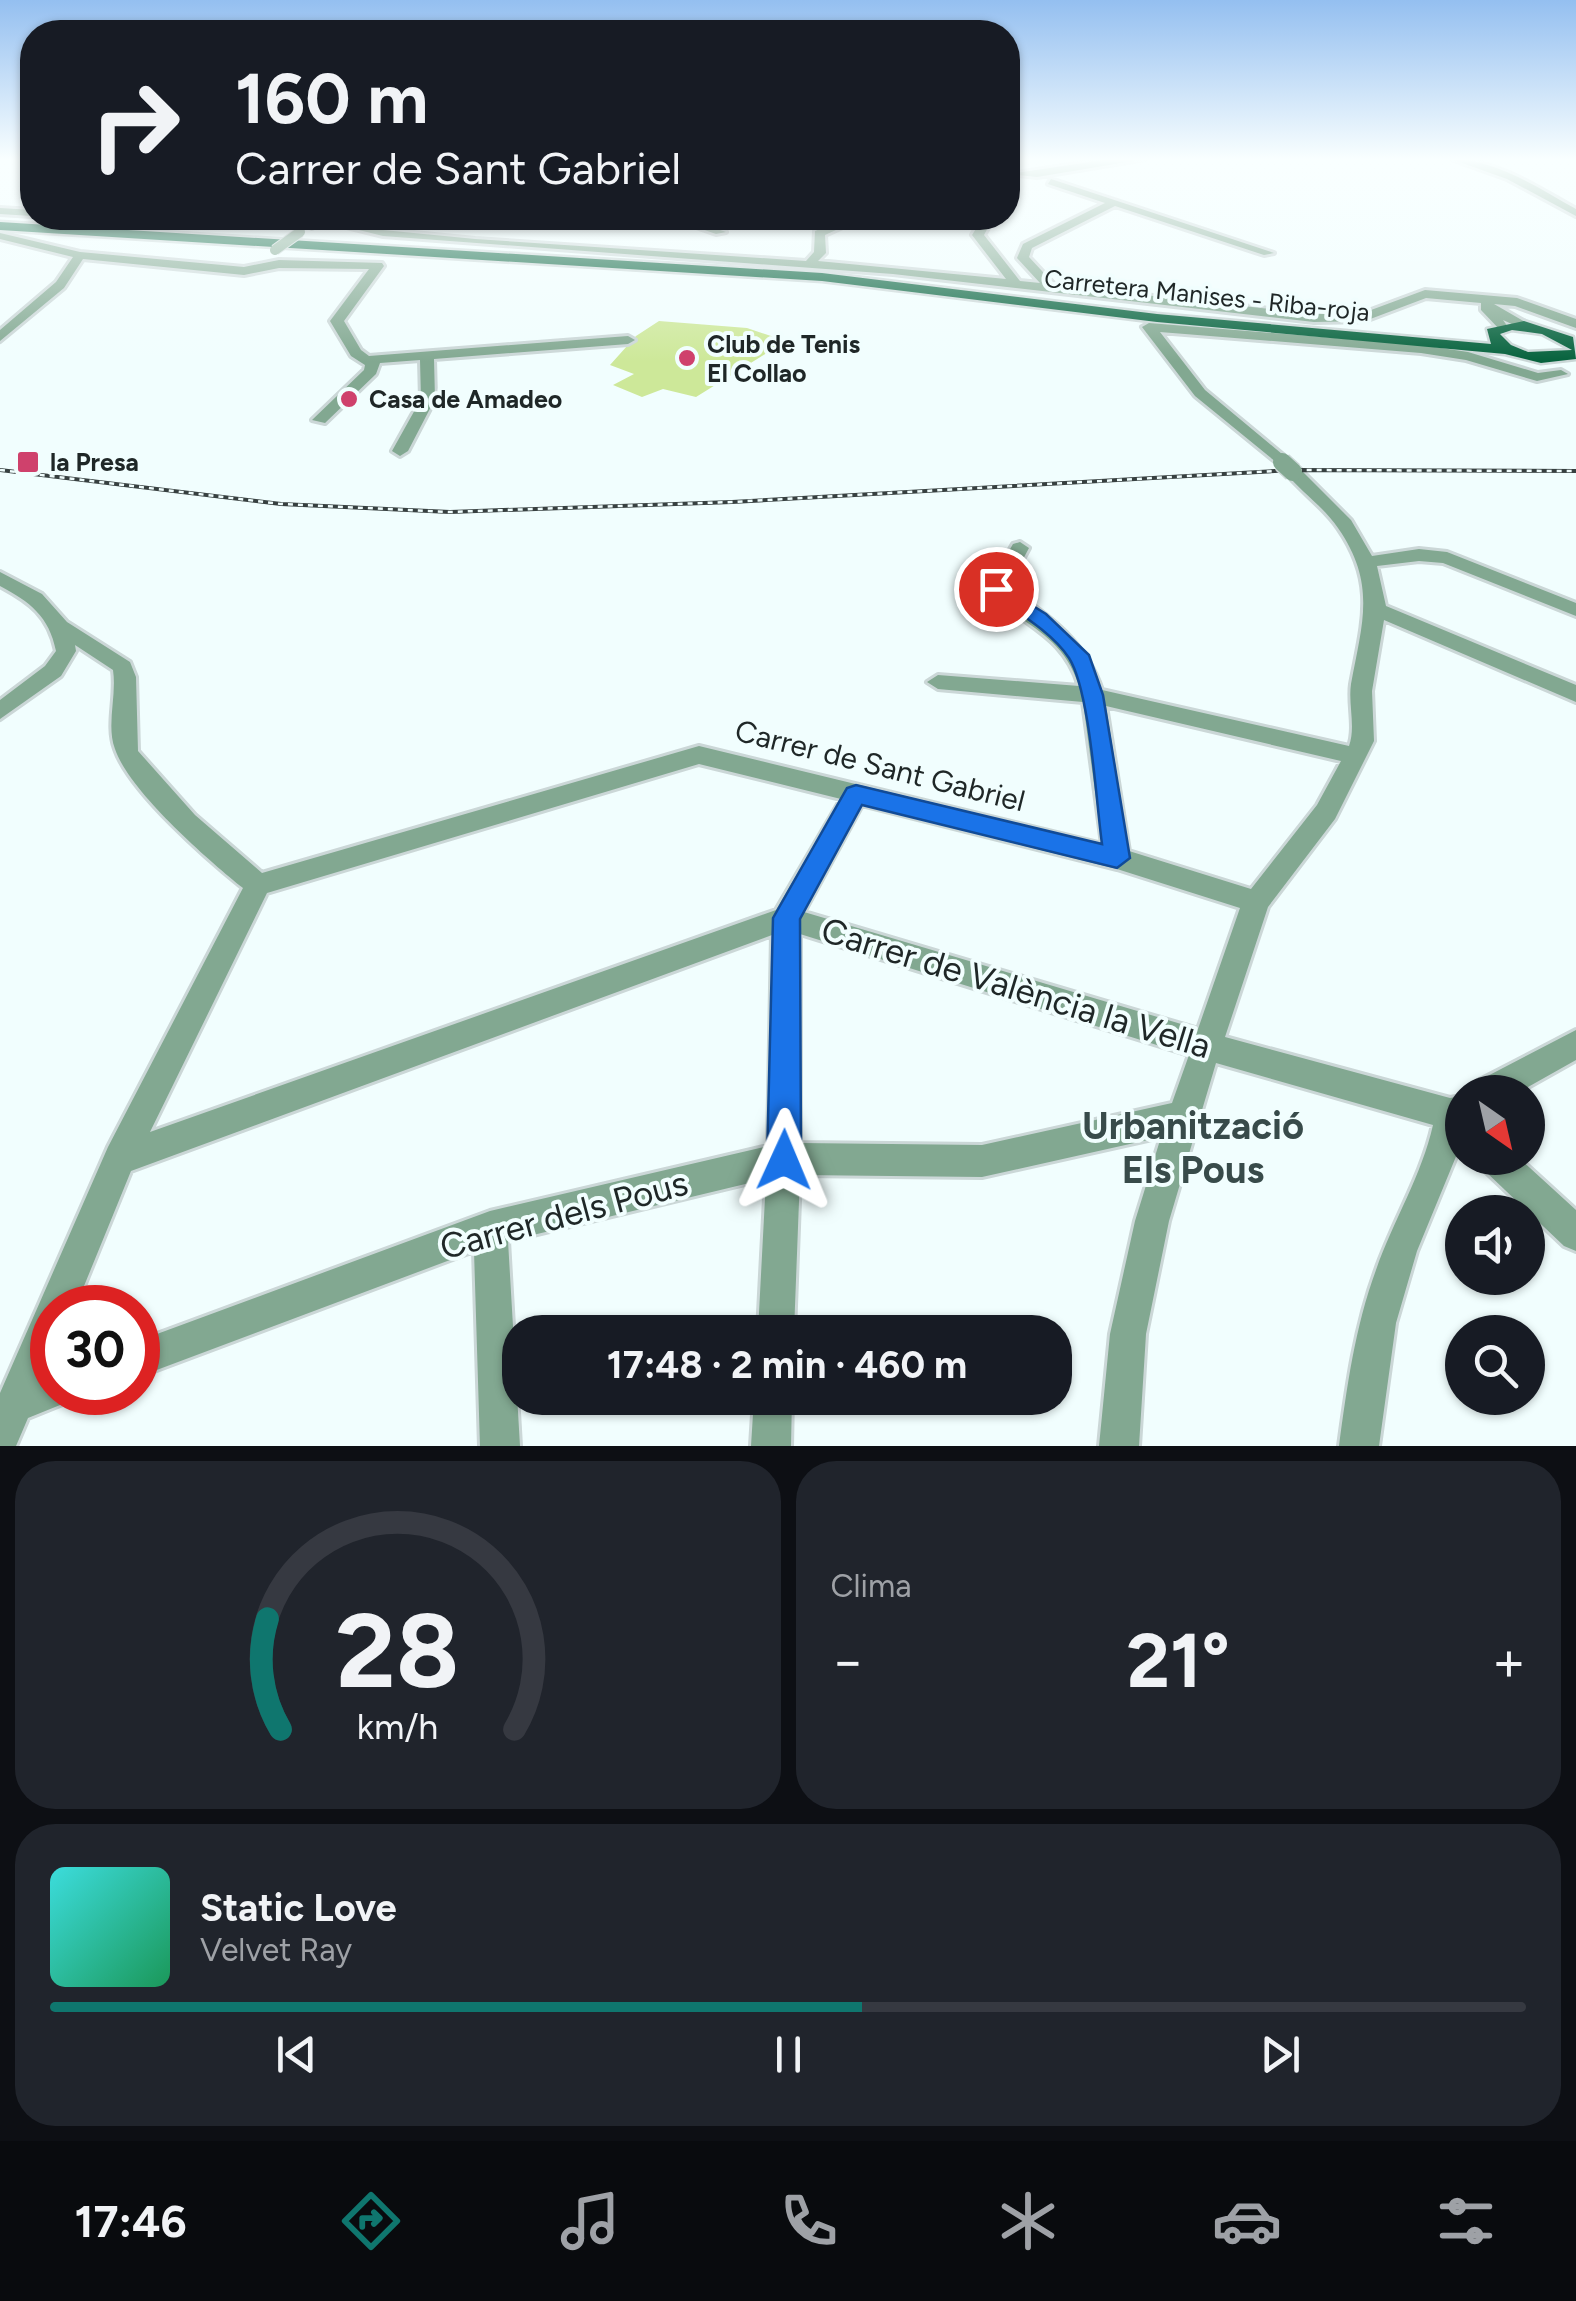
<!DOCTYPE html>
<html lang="es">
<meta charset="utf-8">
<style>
:root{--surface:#171b24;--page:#20242c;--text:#f1f3f6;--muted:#9ea1a6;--line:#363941;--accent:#0f766e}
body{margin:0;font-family:Figtree,sans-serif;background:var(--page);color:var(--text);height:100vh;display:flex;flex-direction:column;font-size:38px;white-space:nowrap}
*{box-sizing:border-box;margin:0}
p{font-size:32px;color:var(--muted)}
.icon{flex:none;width:55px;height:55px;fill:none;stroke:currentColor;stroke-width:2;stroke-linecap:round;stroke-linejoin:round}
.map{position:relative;height:1446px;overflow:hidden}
.drawer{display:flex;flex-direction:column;gap:15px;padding:15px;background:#0d0f14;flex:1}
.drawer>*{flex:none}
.banner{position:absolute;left:20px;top:20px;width:1000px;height:210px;border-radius:40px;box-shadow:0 2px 8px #0004;background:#171b24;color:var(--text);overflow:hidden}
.needle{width:65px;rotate:146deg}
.tools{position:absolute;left:1445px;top:1075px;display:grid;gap:20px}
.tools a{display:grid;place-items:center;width:100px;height:100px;border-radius:50%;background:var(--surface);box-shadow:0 2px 8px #0004;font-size:50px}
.speed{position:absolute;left:30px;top:1285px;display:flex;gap:20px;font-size:50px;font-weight:700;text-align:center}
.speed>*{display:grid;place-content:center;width:130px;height:130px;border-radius:50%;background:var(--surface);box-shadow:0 2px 8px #0004;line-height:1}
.speed .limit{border:15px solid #d22;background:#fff;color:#111}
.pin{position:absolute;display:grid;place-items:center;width:85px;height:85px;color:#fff;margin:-42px;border:5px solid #fff;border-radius:50%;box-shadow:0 2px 10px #0007}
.me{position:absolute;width:110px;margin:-55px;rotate:1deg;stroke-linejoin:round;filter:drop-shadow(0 0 8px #0008)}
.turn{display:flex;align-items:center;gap:35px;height:210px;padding:0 50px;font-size:45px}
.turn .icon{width:130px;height:130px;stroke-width:2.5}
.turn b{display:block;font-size:70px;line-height:85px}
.big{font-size:75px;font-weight:700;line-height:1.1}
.drawer .widget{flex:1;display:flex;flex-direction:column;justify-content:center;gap:15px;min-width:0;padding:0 35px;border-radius:40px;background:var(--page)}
.drawer .dial{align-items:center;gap:0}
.dial svg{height:260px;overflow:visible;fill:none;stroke:var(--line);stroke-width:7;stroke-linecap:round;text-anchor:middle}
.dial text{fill:var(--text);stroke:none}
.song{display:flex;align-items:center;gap:30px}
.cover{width:120px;height:120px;border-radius:15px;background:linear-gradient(135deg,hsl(180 70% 55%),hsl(150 70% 35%))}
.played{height:10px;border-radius:5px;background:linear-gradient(90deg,var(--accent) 55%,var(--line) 55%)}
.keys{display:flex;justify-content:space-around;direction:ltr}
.heat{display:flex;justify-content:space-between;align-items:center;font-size:55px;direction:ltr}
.drawer .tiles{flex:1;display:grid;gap:15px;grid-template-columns:1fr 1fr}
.widget:last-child{grid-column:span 2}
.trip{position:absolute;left:502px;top:1315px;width:570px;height:100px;border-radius:40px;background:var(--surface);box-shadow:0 2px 8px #0004;font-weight:700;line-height:100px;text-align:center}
.tabs{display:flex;height:160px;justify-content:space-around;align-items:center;background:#090b0e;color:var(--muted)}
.tabs .icon{width:70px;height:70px}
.tabs .active{color:var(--accent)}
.tabs b{font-size:45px;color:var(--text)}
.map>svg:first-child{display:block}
.green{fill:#cde899}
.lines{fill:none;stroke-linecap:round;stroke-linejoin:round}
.minor-casing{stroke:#cbd7d7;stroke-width:6}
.major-casing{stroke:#cbd7d7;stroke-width:5}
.minor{fill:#82a891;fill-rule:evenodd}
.major{fill:#06623d;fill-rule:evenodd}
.rail-casing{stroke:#374040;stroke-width:4}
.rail{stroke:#f1fefe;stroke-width:2.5;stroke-dasharray:5;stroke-linecap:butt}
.minor-bridge-far1-casing{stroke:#cbd7d7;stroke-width:12;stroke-linecap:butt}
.minor-bridge-casing{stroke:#cbd7d7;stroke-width:21;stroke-linecap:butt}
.minor-bridge-far1{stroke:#82a891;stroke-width:10}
.minor-bridge{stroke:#82a891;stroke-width:18}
.route{fill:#1a73e8;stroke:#114b97;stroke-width:2.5}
.poi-dot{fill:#cf416c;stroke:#f1fefe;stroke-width:4}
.labels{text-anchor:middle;stroke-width:8;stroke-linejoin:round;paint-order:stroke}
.far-street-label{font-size:25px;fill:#1f2727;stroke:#f1fefe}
.far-poi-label{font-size:25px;font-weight:bold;fill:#1f2727;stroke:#f1fefe;text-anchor:start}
.street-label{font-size:30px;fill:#1f2727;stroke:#f1fefe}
.near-street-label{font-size:35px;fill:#1f2727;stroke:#f1fefe}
.near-neighbourhood-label{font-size:38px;font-weight:bold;fill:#384b4a;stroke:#f1fefe}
</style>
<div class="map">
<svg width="1576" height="1446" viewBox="0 0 1576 1446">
<rect width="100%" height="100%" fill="#f1fefe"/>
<path class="green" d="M659,321L747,328L786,341L696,397L663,389L642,397L613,385L634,374L610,365L636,336Z"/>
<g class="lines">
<defs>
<path id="minor" d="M1110,159H1145L1037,177L1009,174Z
M1451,159C1496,159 1538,188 1576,209V216L1507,179Z
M1051,179L1274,253L1264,255L1115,206L1032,248L1029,257L1055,285L1314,314L1363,313L1425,290L1517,298L1576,319V328L1515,306L1494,304L1534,327L1527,331L1503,320L1508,327L1501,331L1481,310V303L1426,298L1365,321L1314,322L893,274L383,236L327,222L332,219L383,230L475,239L806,261L814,252L815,231L849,218H862L825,235L826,253L818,261L1006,279L972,235L983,218H993L984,235L1020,281L1040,283L1017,258L1023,244L1105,203L1048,184Z
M0,208L32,210V216L0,214Z
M108,218H306L317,225L312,228L299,222L242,226L113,221Z
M671,218H685L726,232L716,234Z
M0,233L80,252L244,267L279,260L382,263L384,266L344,321L361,350L369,356L628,336L635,340L628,344L434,359L435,399L408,451L400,456L392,451L421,399L420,360L380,363L376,374L325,423L312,420L364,370L365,365L351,356L330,321L369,269L279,268L244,275L83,259L64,288L0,341V330L56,282L73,257L0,239Z
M1149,323L1421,345L1468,352L1538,373L1561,370L1568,374L1537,381L1466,360L1421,353L1160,332L1205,390L1288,459V465L1282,467L1195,396L1142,327Z
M1293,467L1299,468L1351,520L1372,556L1419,549L1447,552L1576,603V616L1443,563L1419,561L1377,566L1386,606L1576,685V702L1384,620L1372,691L1374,741L1335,819L1268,907L1225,1037L1450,1098L1462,1096V1142L1417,1251L1396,1323L1379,1446H1339C1347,1387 1355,1327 1376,1270C1393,1221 1422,1175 1433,1125L1216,1063L1169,1221L1146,1334L1139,1446H1099L1110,1334L1135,1221L1161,1137L982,1177L800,1175L794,1332H758L766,1179L508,1241L520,1446H480L474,1251L138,1377V1341L490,1211L768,1146L772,935L131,1171L75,1308H52V1360L47,1373L52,1371V1392H70L65,1403L28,1418L16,1446H0V1393L108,1147L243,888C208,860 129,791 115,749C106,725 117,696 113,670L75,645L76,651L61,676L0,719V700L45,666L56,651C49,616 30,602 0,586V572L42,594L67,622L130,662L136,677L138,751L195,815L262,873L699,746L1102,844L1083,702L938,689L927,682L938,675L1079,686C1062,632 1021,627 987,589L1013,544L1020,542L1029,548L1008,587C1049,616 1085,640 1102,690L1349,746C1356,727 1348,704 1351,684C1362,624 1377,584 1338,528C1324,507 1301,492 1285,472ZM1106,706L1341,761L1317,805L1251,889L1129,851ZM699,764L841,799L776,910L150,1132L267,893ZM862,805L1117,869L1240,908L1198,1029L804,912ZM800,934L1189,1055L1172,1103L982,1145L800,1143Z
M1576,1030V1060L1519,1092H1474L1478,1081Z
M1480,1158H1519L1576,1210V1251L1564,1246L1484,1170Z
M754,1398H792L791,1446H751Z"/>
<path id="major" d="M0,222L822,273L1157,314L1491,344L1487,329L1524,321L1573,337L1576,359L1541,363L1505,354L1157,322L822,281L0,230ZM1512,330L1542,334L1572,350L1528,352L1511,345L1500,334Z"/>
</defs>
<use href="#minor" class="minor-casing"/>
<use href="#major" class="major-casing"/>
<use href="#minor" class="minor"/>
<use href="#major" class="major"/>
<defs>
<path id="rail" d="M0,470L281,504L450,512L732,502L1294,470L1576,471"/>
</defs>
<use href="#rail" class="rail-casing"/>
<use href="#rail" class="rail"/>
<defs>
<path id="minor-bridge-far1" d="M275,250L300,232"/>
<path id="minor-bridge" d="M1282,462L1293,472"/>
</defs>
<use href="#minor-bridge-far1" class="minor-bridge-far1-casing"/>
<use href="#minor-bridge" class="minor-bridge-casing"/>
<use href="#minor-bridge-far1" class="minor-bridge-far1"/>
<use href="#minor-bridge" class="minor-bridge"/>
</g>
<linearGradient id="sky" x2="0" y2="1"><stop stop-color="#94bff0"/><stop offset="0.44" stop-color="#f9ffff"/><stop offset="1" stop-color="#f9ffff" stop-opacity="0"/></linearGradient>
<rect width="1576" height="362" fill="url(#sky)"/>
<path class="route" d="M996,583L1046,614L1089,655L1103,695L1130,858L1117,868L862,805L800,919L801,1160L796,1171L784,1176L772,1171L767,1160L773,918L847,788L856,785L1102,844C1096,801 1090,691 1069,658C1051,631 1015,611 990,593V585Z"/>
<g class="poi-dot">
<circle cx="687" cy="358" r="10"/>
<circle cx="349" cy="399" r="10"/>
<rect x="16" y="450" width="24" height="24" rx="5"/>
</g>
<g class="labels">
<g class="far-street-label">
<text transform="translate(1207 295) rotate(6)" y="9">Carretera Manises - Riba-roja</text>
</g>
<g class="far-poi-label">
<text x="707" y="353">Club de Tenis<tspan x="707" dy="29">El Collao</tspan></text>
<text x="369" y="408">Casa de Amadeo</text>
<text x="50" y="471">la Presa</text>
</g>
<g class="street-label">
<text transform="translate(880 766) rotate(14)" y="10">Carrer de Sant Gabriel</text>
</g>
<g class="near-street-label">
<text transform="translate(1016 988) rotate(17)" y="12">Carrer de València la Vella</text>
<text transform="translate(564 1215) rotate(-15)" y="12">Carrer dels Pous</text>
</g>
<g class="near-neighbourhood-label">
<text x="1193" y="1139">Urbanització<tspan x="1193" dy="44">Els Pous</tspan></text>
</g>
</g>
</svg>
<div class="tools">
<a><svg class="needle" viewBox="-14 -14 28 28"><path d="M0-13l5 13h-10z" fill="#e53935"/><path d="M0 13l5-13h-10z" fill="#9ea1a6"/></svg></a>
<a><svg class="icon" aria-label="sound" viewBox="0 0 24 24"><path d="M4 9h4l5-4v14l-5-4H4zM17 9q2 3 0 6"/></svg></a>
<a><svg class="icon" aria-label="search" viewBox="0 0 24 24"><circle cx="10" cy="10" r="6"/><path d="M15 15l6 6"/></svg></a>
</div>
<div class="speed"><div class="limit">30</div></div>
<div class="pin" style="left:996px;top:589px;background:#d93025"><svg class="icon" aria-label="arrive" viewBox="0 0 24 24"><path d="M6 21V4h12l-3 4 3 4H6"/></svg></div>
<svg class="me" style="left:784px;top:1160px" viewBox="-20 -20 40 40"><path d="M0-17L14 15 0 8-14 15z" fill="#1a73e8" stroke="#fff" stroke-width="4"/></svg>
<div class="trip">17:48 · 2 min · 460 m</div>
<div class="banner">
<div class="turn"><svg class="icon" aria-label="right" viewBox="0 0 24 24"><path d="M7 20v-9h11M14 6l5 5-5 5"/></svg><div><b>160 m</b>Carrer de Sant Gabriel</div></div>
</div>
</div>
<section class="drawer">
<div class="tiles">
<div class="widget dial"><svg viewBox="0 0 100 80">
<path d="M14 69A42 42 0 1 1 86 69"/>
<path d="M14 69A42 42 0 0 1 10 35" stroke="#0f766e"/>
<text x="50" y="56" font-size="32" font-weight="700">28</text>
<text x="50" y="72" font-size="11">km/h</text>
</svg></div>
<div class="widget"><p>Clima</p>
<div class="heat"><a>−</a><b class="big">21°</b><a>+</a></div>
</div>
<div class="widget">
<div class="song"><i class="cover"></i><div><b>Static Love</b><p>Velvet Ray</p></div></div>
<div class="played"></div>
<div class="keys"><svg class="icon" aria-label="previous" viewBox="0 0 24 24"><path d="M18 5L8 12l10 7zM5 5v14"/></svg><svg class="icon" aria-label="pause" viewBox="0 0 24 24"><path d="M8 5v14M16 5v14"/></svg><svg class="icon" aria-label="next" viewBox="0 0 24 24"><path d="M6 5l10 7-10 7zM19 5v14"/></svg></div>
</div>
</div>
</section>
<nav class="tabs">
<b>17:46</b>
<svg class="icon active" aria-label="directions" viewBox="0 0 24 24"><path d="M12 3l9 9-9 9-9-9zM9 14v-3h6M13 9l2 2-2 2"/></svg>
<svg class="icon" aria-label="music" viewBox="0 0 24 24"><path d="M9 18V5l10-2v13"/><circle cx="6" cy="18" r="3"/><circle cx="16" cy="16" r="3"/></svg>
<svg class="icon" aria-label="phone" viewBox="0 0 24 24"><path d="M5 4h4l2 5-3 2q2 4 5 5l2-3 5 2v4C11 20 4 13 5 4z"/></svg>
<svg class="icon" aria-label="climate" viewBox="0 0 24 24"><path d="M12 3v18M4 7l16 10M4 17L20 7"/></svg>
<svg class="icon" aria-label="car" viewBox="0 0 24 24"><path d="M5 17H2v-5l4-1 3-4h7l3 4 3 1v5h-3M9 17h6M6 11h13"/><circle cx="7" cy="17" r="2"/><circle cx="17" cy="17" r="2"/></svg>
<svg class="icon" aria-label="filters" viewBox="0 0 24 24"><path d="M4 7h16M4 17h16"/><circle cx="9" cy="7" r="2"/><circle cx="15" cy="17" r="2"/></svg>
</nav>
